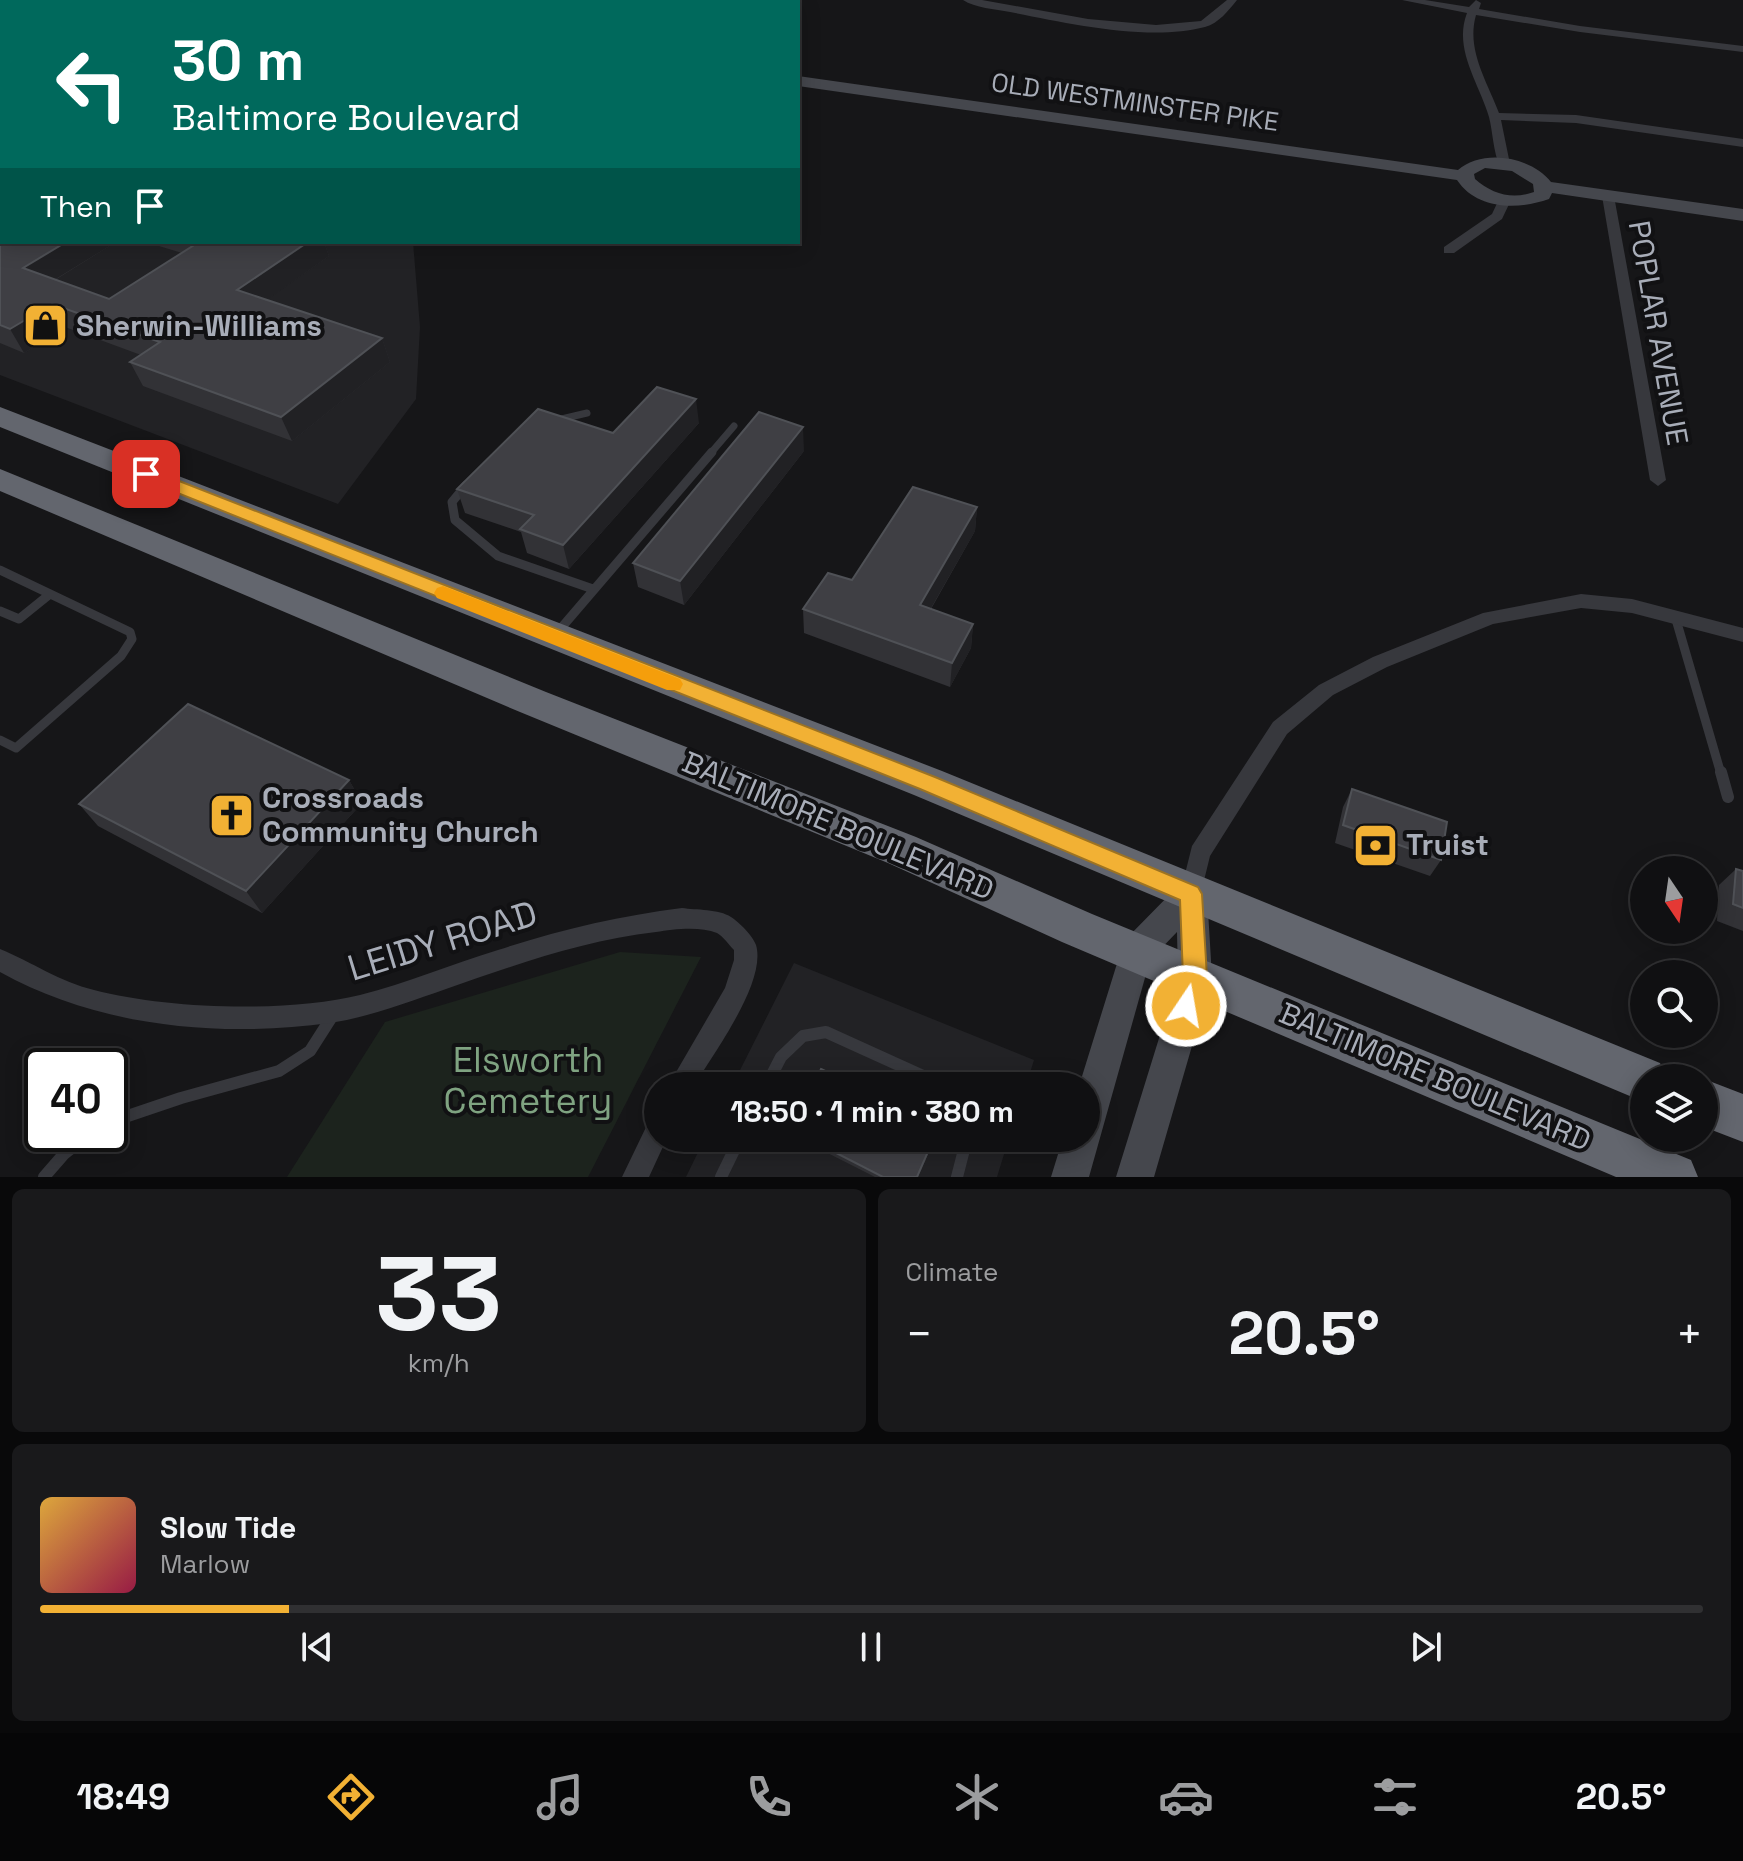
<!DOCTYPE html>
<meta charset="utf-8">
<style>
:root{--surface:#101012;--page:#19191b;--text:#f1f3f6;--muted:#9c9d9f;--line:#303032;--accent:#f2b134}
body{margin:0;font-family:"Space Grotesk",sans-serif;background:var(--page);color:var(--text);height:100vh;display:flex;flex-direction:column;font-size:30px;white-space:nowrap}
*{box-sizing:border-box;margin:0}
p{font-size:26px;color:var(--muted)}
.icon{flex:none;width:44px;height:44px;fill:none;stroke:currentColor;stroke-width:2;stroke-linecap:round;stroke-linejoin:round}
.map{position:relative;height:1177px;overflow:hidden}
.panel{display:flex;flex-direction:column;gap:12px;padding:12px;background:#09090a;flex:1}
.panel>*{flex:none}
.banner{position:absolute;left:0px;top:0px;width:800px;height:244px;box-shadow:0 4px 20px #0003,0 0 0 2px var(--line);background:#00695c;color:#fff;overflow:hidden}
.needle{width:52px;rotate:167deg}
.buttons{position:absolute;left:1630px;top:856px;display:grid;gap:16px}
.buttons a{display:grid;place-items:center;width:88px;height:88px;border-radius:50%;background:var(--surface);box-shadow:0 4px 20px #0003,0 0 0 2px var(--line);font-size:40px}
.speed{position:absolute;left:24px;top:1048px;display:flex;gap:16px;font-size:40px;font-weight:700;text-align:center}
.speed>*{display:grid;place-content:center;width:104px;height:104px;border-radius:50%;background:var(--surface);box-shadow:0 4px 20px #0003,0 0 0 2px var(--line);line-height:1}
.speed .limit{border:4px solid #111;border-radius:12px;background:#fff;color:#111}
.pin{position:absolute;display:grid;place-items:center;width:68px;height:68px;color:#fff;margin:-34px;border-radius:16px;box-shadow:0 4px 12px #0006}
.me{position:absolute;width:88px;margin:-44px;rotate:12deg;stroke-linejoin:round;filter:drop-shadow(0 0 6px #0008)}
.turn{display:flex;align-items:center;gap:28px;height:168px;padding:0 40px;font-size:36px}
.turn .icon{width:104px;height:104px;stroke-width:2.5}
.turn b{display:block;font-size:56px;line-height:68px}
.then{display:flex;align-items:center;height:76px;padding:0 40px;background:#0003;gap:16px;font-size:30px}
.big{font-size:60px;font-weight:600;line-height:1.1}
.panel .widget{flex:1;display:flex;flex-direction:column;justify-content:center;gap:12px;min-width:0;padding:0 28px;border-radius:12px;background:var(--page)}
.panel .dial{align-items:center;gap:0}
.dial b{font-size:104px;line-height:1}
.song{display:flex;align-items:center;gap:24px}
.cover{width:96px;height:96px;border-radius:12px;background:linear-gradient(135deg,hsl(40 70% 55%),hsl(340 70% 35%))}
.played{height:8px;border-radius:4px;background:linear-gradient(90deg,var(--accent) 15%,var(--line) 15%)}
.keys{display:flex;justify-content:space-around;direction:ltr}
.heat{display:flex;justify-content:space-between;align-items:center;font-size:44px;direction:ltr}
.panel .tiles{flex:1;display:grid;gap:12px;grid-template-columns:1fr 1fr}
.widget:last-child{grid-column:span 2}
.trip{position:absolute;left:644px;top:1072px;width:456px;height:80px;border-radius:40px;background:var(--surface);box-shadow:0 4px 20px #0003,0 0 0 2px var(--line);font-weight:600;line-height:80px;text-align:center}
.tabs{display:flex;height:128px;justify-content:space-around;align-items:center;background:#060607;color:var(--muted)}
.tabs .icon{width:56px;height:56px}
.tabs .active{color:var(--accent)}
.tabs b{font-size:36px;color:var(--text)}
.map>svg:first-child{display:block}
.built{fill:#222225}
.green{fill:#1c231d}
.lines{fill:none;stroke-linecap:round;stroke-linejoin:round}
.lane-far2{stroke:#37383d;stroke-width:7}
.lane-far1{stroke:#37383d;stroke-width:9}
.lane{stroke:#37383d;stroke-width:12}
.street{fill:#37383d;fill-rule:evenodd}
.secondary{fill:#45474d;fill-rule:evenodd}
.highway{fill:#63666e;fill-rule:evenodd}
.wall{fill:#323236}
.shaded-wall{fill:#212124}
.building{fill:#3f3f44;stroke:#4f5156;stroke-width:2}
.route{fill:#f2b134;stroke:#9d7322;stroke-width:2}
.slow{fill:#f59e0b}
.labels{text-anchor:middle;stroke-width:8;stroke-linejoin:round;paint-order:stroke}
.far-street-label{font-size:26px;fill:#a8adb8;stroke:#111113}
.poi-label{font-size:30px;font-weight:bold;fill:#a8adb8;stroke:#111113;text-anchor:start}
.street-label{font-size:30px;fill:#a8adb8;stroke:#111113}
.near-street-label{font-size:36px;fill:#a8adb8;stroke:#111113}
.near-park-label{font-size:36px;fill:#7fa381;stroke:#111113}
</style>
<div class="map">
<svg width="1743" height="1177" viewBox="0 0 1743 1177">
<rect width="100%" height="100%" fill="#161618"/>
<path class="built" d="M0,175L2,242H413L420,327L416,399L338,504L0,375Z
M794,963L1034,1060L1026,1086H732Z
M705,1138H1009L997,1177H686Z"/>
<path class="green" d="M620,952L701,957L588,1177H287L385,1022Z"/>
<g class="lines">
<path class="lane-far2" d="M553,421L587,413
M710,454L734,426"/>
<path class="lane-far1" d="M466,485L452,502L455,520L498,556L593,589
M0,570L130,632L132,639L121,656L16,748L0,740
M0,611L19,619L50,594
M1675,616L1721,774
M556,634L712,452"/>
<path class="lane" d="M1721,772L1728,797
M766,1086L781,1057L803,1036L826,1032L945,1086
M110,1122L181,1098L279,1071L310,1051L333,1015
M44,1177L64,1154L89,1134
M721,1177L740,1138
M957,1177L967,1138"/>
<path class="street" d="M390,0H402L389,2Z
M963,0H982L1088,19L1156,25L1201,21L1227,0H1237C1228,11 1219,23 1205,27C1148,42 1067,23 1010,12C995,9 975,8 963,0Z
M1402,0H1425L1469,7L1476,0L1481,3L1479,9L1580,26L1743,46V52L1580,32L1476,15C1466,50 1487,81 1499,113L1576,115L1743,139V147L1576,123L1501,120L1510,164L1500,167C1493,151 1493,133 1489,117C1479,83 1453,49 1467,13Z
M1608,192L1614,196L1666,480L1658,486L1650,480L1602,196Z
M1500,197L1511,200L1502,219L1454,253H1444V247L1492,214Z
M1581,594L1632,599L1743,628V642L1632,613L1581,608L1493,624L1387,667L1333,695L1287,734L1210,856L1199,901L1191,904L1183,901L1180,894L1192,846L1273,722L1319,685L1373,657L1483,613Z
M682,908C696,910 719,909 731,917C739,922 753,936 756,945C767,982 713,1054 694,1086H668L725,988L734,960V950C729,945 723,936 717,933C700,926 674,929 656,932C584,940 515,965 446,989C408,1002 370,1017 330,1023C219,1038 99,1027 0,972V949C32,962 60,982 94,990C167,1009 287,1013 360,995C407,983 452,964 498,950C559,930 619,916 682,908Z
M658,1117V1138H667L649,1177H622L649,1121Z"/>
<path class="secondary" d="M209,0H236L237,2H210Z
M798,76L1458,170C1483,148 1532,157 1551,182L1743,209V221L1552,193L1549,199C1518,210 1477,210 1457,180L798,86ZM1485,168L1512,171L1533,184L1534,192C1512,200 1492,194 1475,179L1474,174Z
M1191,880L1202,884L1207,894L1212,977L1154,1177H1116L1178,977L1177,932L1150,960L1089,1177H1051L1063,1138H1086V1086H1079L1124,941L1180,884Z"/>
<path class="highway" d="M0,407L942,771L1660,1063L1667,1078H1644V1102L914,795L0,427Z
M0,469L546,692L916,837L1092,914L1691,1160L1698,1177H1616L1062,942L888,863L520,712L0,491Z
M1704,1079L1743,1094V1142L1704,1127Z"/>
</g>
<path class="wall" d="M0,180L116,242L55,280L109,299L182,253L146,242H324L329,256L266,300L382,338L390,362L292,441L143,386L130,362L141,355L65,327L24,353L0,343Z
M699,423L569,569L527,553L521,532L465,513L457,489L613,433Z
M804,451L684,605L638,587L633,563Z
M977,507L975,531L931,609L973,624L971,648L950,687L804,633L803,609Z
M349,780L362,803L262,913L98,826L79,804Z
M1352,789L1441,860L1430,876L1335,843L1343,807Z
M1736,869L1743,871V931L1717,921L1719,885Z
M798,1138H935L918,1177H875Z"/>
<path class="shaded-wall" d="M66,242H116L36,291L23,268Z
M308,242H324L329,256L247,314L237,290Z
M52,304L65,327L24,353L10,329Z
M382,338L390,362L292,441L281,417Z
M696,399L699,423L569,569L563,545Z
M803,427L804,451L684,605L680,581Z
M977,507L975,531L919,629L920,605Z
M973,624L971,648L950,687L952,663Z
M349,780L362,803L262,913L246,891Z
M934,1138H935L918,1177H917Z"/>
<path class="building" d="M0,180L2,181V242H66L23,268L109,299L199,242H308L237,290L382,338L281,417L130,362L160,342L52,304L10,329L0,325Z
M657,387L696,399L563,545L520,529L534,515L457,489L538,409L613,433Z
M759,412L803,427L680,581L633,563Z
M913,487L977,507L920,605L973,624L952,663L803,609L828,573L852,580Z
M188,704L349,780L246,891L79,804Z
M1352,789L1447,822L1441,860L1343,825Z
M1736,869L1743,871V908L1733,904Z
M821,1069L857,1086H813Z
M807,1138H934L917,1177H883Z"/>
<path class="route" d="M146,468L935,777L1198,887L1202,894L1207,977L1195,1014L1186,1017L1178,1014L1174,1006L1183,977L1180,900L920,789L140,478L137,474Z"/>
<path class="slow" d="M443,586L680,679L683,684L680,690H667L437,598L434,593L437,588Z"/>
<defs>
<symbol id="shop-square" viewBox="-11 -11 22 22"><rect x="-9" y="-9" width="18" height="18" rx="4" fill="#f2b134" stroke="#111113"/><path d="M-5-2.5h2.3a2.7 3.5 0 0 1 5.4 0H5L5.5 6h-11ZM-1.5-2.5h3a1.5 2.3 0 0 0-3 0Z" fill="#111"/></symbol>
<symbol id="church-square" viewBox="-11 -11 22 22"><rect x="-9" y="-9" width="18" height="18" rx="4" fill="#f2b134" stroke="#111113"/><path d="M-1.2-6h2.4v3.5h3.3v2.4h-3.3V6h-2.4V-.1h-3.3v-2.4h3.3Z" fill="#111"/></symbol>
<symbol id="bank-square" viewBox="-11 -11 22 22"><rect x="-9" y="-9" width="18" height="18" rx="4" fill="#f2b134" stroke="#111113"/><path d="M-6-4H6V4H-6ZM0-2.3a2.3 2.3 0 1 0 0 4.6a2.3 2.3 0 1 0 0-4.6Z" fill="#111"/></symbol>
</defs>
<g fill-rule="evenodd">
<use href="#shop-square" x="20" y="300" width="51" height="51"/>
<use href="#church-square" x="206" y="790" width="51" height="51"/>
<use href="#bank-square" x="1350" y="820" width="51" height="51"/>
</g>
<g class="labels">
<g class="far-street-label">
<text transform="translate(1135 102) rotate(8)" y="9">OLD WESTMINSTER PIKE</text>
</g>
<g class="poi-label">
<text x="76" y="336">Sherwin-Williams</text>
<text x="262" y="808">Crossroads<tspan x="262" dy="34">Community Church</tspan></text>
<text x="1406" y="855">Truist</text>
</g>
<g class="street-label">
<text transform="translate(1658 333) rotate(80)" y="10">POPLAR AVENUE</text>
<text transform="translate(838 826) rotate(23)" y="10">BALTIMORE BOULEVARD</text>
<text transform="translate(1435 1077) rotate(23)" y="10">BALTIMORE BOULEVARD</text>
</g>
<g class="near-street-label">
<text transform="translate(442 940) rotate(-17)" y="13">LEIDY ROAD</text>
</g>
<g class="near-park-label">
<text x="528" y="1072">Elsworth<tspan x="528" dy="41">Cemetery</tspan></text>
</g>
</g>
</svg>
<div class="buttons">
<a><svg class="needle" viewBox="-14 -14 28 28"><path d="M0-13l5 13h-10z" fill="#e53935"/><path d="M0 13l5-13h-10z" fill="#9c9d9f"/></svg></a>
<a><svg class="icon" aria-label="search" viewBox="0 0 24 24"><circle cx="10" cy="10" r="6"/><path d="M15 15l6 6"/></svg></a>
<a><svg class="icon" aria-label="layers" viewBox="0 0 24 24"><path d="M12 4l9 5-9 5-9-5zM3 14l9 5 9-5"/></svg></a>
</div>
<div class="speed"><div class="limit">40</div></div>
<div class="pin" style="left:146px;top:474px;background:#d93025"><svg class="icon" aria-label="arrive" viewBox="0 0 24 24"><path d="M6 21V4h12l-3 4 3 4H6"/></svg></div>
<svg class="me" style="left:1186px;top:1006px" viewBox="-20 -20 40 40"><circle r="17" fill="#f2b134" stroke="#fff" stroke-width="3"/><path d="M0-11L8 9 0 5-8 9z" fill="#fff"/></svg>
<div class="trip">18:50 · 1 min · 380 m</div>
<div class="banner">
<div class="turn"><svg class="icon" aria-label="left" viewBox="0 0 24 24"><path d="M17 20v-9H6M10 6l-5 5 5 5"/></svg><div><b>30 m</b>Baltimore Boulevard</div></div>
<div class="then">Then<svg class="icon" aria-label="arrive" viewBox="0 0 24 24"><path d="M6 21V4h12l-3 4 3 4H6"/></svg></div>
</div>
</div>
<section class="panel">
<div class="tiles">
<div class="widget dial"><b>33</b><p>km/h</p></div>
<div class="widget"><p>Climate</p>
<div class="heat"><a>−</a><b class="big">20.5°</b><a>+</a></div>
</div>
<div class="widget">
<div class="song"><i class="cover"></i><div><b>Slow Tide</b><p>Marlow</p></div></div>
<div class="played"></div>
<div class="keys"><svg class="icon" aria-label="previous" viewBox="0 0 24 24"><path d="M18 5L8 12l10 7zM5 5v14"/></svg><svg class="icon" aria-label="pause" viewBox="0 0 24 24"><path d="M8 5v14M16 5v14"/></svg><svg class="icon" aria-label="next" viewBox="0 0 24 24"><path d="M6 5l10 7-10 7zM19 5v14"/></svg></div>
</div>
</div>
</section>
<nav class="tabs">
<b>18:49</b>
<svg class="icon active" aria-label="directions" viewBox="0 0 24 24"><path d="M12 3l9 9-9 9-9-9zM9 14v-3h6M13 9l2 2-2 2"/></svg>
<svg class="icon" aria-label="music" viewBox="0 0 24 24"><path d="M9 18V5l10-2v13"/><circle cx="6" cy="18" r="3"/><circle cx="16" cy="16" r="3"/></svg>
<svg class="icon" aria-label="phone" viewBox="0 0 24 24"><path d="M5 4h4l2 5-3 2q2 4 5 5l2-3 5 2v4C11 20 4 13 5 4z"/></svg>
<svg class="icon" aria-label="climate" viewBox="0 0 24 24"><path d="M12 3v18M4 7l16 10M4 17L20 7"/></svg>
<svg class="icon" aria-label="car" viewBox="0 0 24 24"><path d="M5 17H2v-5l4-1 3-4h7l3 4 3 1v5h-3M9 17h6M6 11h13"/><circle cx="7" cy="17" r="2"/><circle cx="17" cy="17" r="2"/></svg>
<svg class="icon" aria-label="filters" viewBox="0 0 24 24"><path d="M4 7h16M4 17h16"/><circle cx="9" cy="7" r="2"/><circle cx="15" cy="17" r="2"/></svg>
<b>20.5°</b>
</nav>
